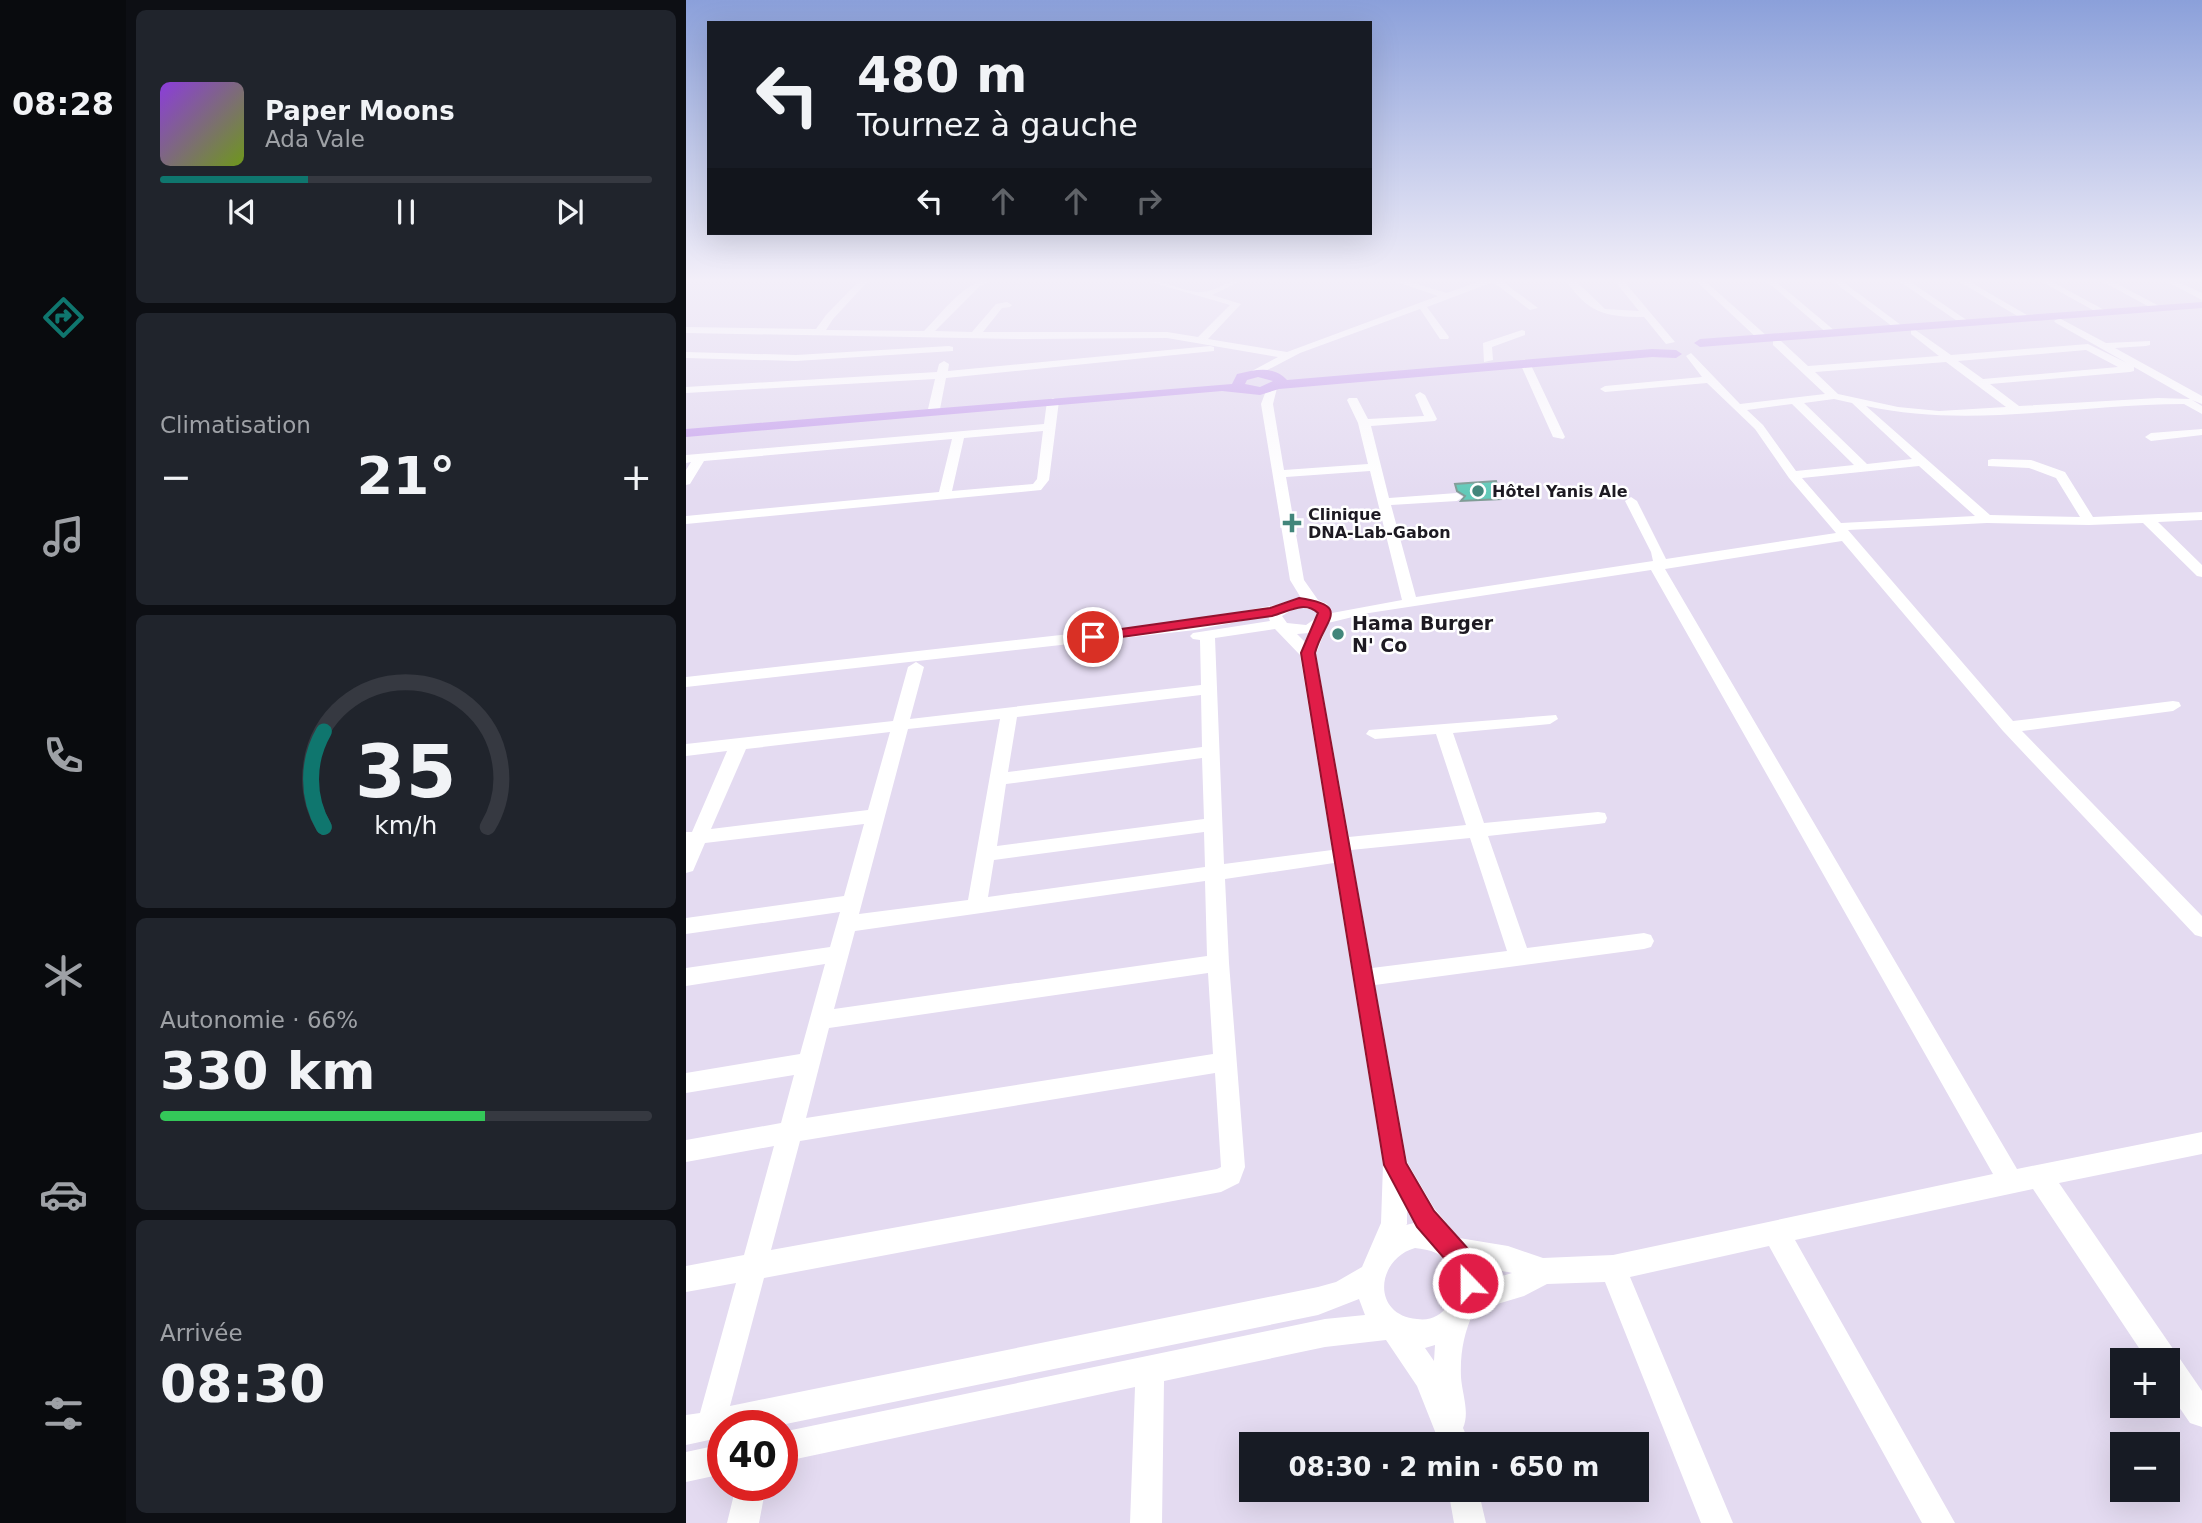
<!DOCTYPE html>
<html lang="fr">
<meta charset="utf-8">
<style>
:root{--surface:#171b24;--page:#20242c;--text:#f1f3f6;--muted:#9ea1a6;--line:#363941;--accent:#0f766e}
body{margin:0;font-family:"DejaVu Sans",sans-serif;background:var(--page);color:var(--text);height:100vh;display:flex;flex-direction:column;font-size:26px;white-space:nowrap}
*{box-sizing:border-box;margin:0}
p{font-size:23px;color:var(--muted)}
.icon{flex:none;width:38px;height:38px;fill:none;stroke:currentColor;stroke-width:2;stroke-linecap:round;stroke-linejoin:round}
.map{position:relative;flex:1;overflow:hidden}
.side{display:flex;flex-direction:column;gap:10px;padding:10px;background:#0d0f14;width:560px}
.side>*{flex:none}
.top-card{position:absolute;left:21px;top:21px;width:665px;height:214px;border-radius:0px;box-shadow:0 7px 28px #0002;background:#171b24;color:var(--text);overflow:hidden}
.controls{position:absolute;left:1424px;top:1348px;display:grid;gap:14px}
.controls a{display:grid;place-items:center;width:70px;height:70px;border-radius:0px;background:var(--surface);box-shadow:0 7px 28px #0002;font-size:35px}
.speed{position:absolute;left:21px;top:1410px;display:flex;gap:14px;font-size:35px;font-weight:700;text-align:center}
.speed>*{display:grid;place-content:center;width:91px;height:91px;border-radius:50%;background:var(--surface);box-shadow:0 7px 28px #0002;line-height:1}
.speed .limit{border:10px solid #d22;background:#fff;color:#111}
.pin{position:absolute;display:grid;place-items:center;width:60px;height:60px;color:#fff;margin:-30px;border:4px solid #fff;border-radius:50%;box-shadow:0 2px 7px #0007}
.me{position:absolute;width:77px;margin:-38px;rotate:338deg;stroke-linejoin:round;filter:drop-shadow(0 0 5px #0008)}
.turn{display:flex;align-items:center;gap:24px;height:147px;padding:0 35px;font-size:32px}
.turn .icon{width:91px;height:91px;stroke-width:2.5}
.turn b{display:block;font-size:49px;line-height:60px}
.lanes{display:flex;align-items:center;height:66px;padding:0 35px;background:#0003;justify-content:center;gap:35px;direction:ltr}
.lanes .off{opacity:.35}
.big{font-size:52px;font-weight:700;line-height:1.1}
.side .widget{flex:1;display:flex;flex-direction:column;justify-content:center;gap:10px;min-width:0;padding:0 24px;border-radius:10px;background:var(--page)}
.side .dial{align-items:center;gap:0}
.dial svg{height:182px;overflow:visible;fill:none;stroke:var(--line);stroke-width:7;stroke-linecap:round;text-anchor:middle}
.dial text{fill:var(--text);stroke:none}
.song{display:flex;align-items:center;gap:21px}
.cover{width:84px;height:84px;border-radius:10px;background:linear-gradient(135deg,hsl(270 70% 55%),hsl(80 70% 35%))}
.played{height:7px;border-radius:4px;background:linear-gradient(90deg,var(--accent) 30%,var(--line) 30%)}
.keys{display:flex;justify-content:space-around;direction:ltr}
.heat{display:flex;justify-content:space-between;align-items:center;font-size:38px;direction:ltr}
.charge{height:10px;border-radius:5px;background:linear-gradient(90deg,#34c759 66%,var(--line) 0)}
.trip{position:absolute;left:553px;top:1432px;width:410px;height:70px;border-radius:0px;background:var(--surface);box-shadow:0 7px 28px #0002;font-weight:700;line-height:70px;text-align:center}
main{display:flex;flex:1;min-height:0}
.tab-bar{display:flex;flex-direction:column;width:126px;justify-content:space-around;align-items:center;background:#090b0e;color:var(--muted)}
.tab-bar .icon{width:49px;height:49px}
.tab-bar .on{color:var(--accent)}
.tab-bar b{font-size:32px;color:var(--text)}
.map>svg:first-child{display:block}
.building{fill:#63cab9;stroke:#809c96;stroke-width:2}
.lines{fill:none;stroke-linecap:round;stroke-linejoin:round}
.minor{fill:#fff;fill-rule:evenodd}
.major{fill:#caa7ee;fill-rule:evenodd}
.route{fill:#e11d48;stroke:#92132f;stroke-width:2}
.poi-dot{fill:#42867b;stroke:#fff;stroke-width:2.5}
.labels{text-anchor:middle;stroke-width:5;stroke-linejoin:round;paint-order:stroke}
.far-poi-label{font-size:16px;font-weight:bold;fill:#1d1a22;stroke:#fff;text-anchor:start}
.poi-label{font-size:19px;font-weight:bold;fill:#1d1a22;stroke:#fff;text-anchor:start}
</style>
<main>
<nav class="tab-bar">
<b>08:28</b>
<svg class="icon on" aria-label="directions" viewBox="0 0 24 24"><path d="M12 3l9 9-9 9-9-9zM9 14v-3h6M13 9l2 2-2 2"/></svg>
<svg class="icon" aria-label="music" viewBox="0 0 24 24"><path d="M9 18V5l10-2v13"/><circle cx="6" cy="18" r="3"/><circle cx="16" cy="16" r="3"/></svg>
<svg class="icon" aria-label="phone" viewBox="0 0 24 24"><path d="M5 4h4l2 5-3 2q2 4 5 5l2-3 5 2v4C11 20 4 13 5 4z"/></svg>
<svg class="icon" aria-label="climate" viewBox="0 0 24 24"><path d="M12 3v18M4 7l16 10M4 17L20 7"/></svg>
<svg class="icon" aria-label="car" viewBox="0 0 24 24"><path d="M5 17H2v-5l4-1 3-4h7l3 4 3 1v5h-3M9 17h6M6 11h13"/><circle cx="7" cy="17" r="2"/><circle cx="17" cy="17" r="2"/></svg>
<svg class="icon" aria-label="filters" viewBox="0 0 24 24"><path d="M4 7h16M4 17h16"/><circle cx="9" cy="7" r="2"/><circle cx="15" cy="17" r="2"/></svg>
</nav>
<section class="side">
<div class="widget">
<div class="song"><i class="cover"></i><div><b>Paper Moons</b><p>Ada Vale</p></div></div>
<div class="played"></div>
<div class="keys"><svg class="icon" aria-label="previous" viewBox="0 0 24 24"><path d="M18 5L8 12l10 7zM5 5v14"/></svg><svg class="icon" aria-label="pause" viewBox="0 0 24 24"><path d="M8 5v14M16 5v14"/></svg><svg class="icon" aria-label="next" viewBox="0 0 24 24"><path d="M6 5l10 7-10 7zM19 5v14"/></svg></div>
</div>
<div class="widget"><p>Climatisation</p>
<div class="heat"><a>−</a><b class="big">21°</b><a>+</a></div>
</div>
<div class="widget dial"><svg viewBox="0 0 100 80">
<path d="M14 69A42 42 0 1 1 86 69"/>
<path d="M14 69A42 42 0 0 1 14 27" stroke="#0f766e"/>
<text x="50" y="56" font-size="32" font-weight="700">35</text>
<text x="50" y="72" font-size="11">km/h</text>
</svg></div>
<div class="widget"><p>Autonomie · 66%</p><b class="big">330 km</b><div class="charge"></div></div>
<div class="widget"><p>Arrivée</p><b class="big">08:30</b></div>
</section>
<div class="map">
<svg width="1516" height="1523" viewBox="0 0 1516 1523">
<rect width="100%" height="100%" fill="#e4dbf1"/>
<path class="building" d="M810,481L815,499L775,501L779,496L771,491L769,484Z"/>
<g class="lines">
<path class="minor" d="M175,279H184L147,319L140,330L238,331C257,312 281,277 309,279L293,287L249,331L286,332L310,304L321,302L326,305L324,307L316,308L297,332H481L512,337L544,305L454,279C475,279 499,293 516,292C531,291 543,279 559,279L526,295L555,304L522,339L601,352L752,296L702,279H714L761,293L800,279H813L852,308L844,310L807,282L741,307L763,337L762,339H754L734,309L614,353L568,377L563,374L564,372L592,357L481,338L336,339L0,333V327L130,329L140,315Z
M879,279H888L919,309L953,311L927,279H936L989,342L980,344L958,317C918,317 902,313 879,279Z
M1008,279H1017L1082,337V341H1074Z
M1078,279H1087L1149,331V335H1143Z
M1144,279H1153L1219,328L1211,330Z
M1210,279H1220L1285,323L1277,325Z
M1269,279H1279L1346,318L1338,320Z
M1351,279H1361L1422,312L1414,314Z
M1412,279H1422L1477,308L1469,310Z
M1476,279H1486L1516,293V300Z
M1373,318L1420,343L1464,341V345L1460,346L1429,348L1516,396V404L1506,400L1516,406V414L1498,404C1392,404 1284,429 1180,406L1304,515L1394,517L1370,478L1343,468L1302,466V460L1306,459L1345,460L1379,472L1407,517L1516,512V520L1472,522L1516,565V577L1511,576L1457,523L1403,525L1301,523L1162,530L1327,721L1487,701L1493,702L1495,706L1487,711L1336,731L1516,916V937L1509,935L1317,731L1156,541L979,569L1331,1169L1516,1132V1154L1373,1183L1516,1391V1427L1504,1423L1482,1391V1360H1461L1347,1189L1109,1240L1269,1523H1236L1083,1246L944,1277L1047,1523H1015L919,1282L861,1284L838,1296L788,1311C778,1333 774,1352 775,1377C776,1394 784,1412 777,1428L784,1444H754L731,1386L700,1340L639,1347L478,1381L476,1523H444L449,1387L96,1462V1432L639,1319L679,1315L673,1299L632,1315L90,1426H37V1437L0,1445V1415L14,1413L50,1283L0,1292V1266L58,1255L88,1146L0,1162V1140L95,1123L108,1075L0,1093V1073L114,1054L139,964L0,986V968L144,947L154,912L0,934V918L158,896L178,824L19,843L7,871L0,873V832H6L41,751L0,756V744L207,721L222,667L230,662L238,667L224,719L515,685L514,640L507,639L504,636L507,633L584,621L582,616L509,630L0,687V677L509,620L590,605L615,598L604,580L575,404L581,388L586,385L591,388L587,404L598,470L682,464L672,423L661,400L663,398H671L682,419L738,416L729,395L734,392L739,395L751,419L749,421L685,426L703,498L771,493L777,497L771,501L705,505L730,597L967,561L965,552L939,501L945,497L951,501L980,559L1150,533L1103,478L1069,429L1021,383L919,392L914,389L919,386L1016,377L1000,356L1005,353L1054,404L1139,394L1087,345V341H1095L1122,366L1253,356L1225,334V330L1228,329L1265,355L1402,344L1441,363L1370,323L1368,321ZM1400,350L1432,367L1297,379L1272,361ZM1260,362L1320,407L1253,411L1212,407L1152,394L1129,372ZM1448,367L1504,399L1472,398L1333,406L1304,384L1444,372L1448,371ZM1148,399L1166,403L1226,459L1181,464L1118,403ZM1106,404L1168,465L1110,471L1077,425L1061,410ZM1233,466L1289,516L1155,523L1116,478ZM684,471L716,600L646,613L641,604L632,600L618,580L600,477ZM965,570L1307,1174L927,1255L857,1258L822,1246L773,1238L748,1208L721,1162L689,985L958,949L965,947L968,941L965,935L958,933L841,948L802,836L912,824L919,823L921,818L919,813L912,812L798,823L767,733L864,724L872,719L870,715L683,730L680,734L689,739L750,734L780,825L663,837L630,654L642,623L683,613ZM610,607L630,610L633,616L620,625L601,623L596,616ZM589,629L614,655L646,850L538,864L529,638ZM623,633L619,642L611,634ZM515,695L516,747L322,772L331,717ZM314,719L282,900L173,914L222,729ZM204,732L182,810L25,829L60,749ZM516,758L518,819L311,846L320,784ZM518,832L519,867L302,897L308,860ZM784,838L821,951L686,968L665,850ZM648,863L697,1165L695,1223L676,1267L650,1282L632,1287L44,1406L78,1278L535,1192L553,1183L559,1167L543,963L539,879ZM519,881L521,956L148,1009L169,931ZM522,973L527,1054L120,1118L143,1028ZM529,1073L535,1167L531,1169L85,1250L114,1141ZM721,1211L728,1223L720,1225L721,1224ZM729,1248C736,1249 744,1250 750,1253C768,1262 773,1289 763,1304C755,1316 744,1321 731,1319C685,1315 690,1259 729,1248ZM791,1267L822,1272L826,1273L796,1282ZM749,1345L748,1361L739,1348Z
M836,330L839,331V335L806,347L807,360L798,362L797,343Z
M263,346L267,347V351L110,361L0,358V352L110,355Z
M524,346L528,347V351L260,378L254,409L248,412L242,409L249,379L0,393V387L251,372L253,364L258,361L263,364L262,371Z
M835,361L844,363L879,437L877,439L867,437L834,363Z
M367,398L373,401L363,480L355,490L0,524V516L253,492L266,439L18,461L4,484L0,485V470L5,462L0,463V455L358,424L361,401ZM357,431L351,479L347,484L266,491L278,438Z
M1516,429V435L1465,441L1459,437L1465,433Z
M37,1444V1474L0,1482V1452Z
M50,1486H80L73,1523H41Z
M762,1489H792L800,1523H768Z"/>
<path class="major" d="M1516,302V308L1014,347L1008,343L1014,339Z
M966,349L990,350L996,354L990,358L966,357L593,389L574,395L536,391L0,437V429L546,384L551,374C570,370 587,365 601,380ZM572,377L587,381L574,387L559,384L561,380Z"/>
</g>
<linearGradient id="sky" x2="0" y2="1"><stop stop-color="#8ba0da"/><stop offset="0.57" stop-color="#f3eff9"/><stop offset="1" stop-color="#f3eff9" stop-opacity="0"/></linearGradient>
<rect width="1516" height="492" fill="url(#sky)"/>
<path class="route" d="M613,598C667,606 638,619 629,653L720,1163L748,1211L784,1251L794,1283L790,1292L782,1295L773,1292L765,1266L731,1227L698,1165L615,653L632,613C618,600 602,612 586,616L407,641L400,637L407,633L584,608Z"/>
<g class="poi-dot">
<circle cx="792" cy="491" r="7"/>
<path d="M602.5 512.5h7v7h7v7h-7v7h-7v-7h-7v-7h7z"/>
<circle cx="652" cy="634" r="7"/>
</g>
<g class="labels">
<g class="far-poi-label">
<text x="806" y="497">Hôtel Yanis Ale</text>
<text x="622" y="520">Clinique<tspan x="622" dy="18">DNA-Lab-Gabon</tspan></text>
</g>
<g class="poi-label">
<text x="666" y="630">Hama Burger<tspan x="666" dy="22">N' Co</tspan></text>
</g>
</g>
</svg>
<div class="controls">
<a>+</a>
<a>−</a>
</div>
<div class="speed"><div class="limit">40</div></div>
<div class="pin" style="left:407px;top:637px;background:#d93025"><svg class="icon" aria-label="arrive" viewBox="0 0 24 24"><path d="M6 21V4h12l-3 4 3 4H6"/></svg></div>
<svg class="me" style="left:782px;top:1283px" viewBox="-20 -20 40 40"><circle r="17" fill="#e11d48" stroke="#fff" stroke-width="3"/><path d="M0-11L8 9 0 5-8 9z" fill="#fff"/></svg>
<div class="trip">08:30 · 2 min · 650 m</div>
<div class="top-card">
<div class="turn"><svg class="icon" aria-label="left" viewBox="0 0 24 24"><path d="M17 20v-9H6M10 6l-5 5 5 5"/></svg><div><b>480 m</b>Tournez à gauche</div></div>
<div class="lanes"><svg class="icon" aria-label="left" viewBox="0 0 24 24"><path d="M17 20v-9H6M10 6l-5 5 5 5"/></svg><svg class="icon off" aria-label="ahead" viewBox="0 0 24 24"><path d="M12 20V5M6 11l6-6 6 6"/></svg><svg class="icon off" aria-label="ahead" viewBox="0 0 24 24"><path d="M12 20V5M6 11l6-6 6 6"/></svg><svg class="icon off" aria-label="right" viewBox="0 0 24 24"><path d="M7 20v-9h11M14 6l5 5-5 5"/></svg></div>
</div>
</div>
</main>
